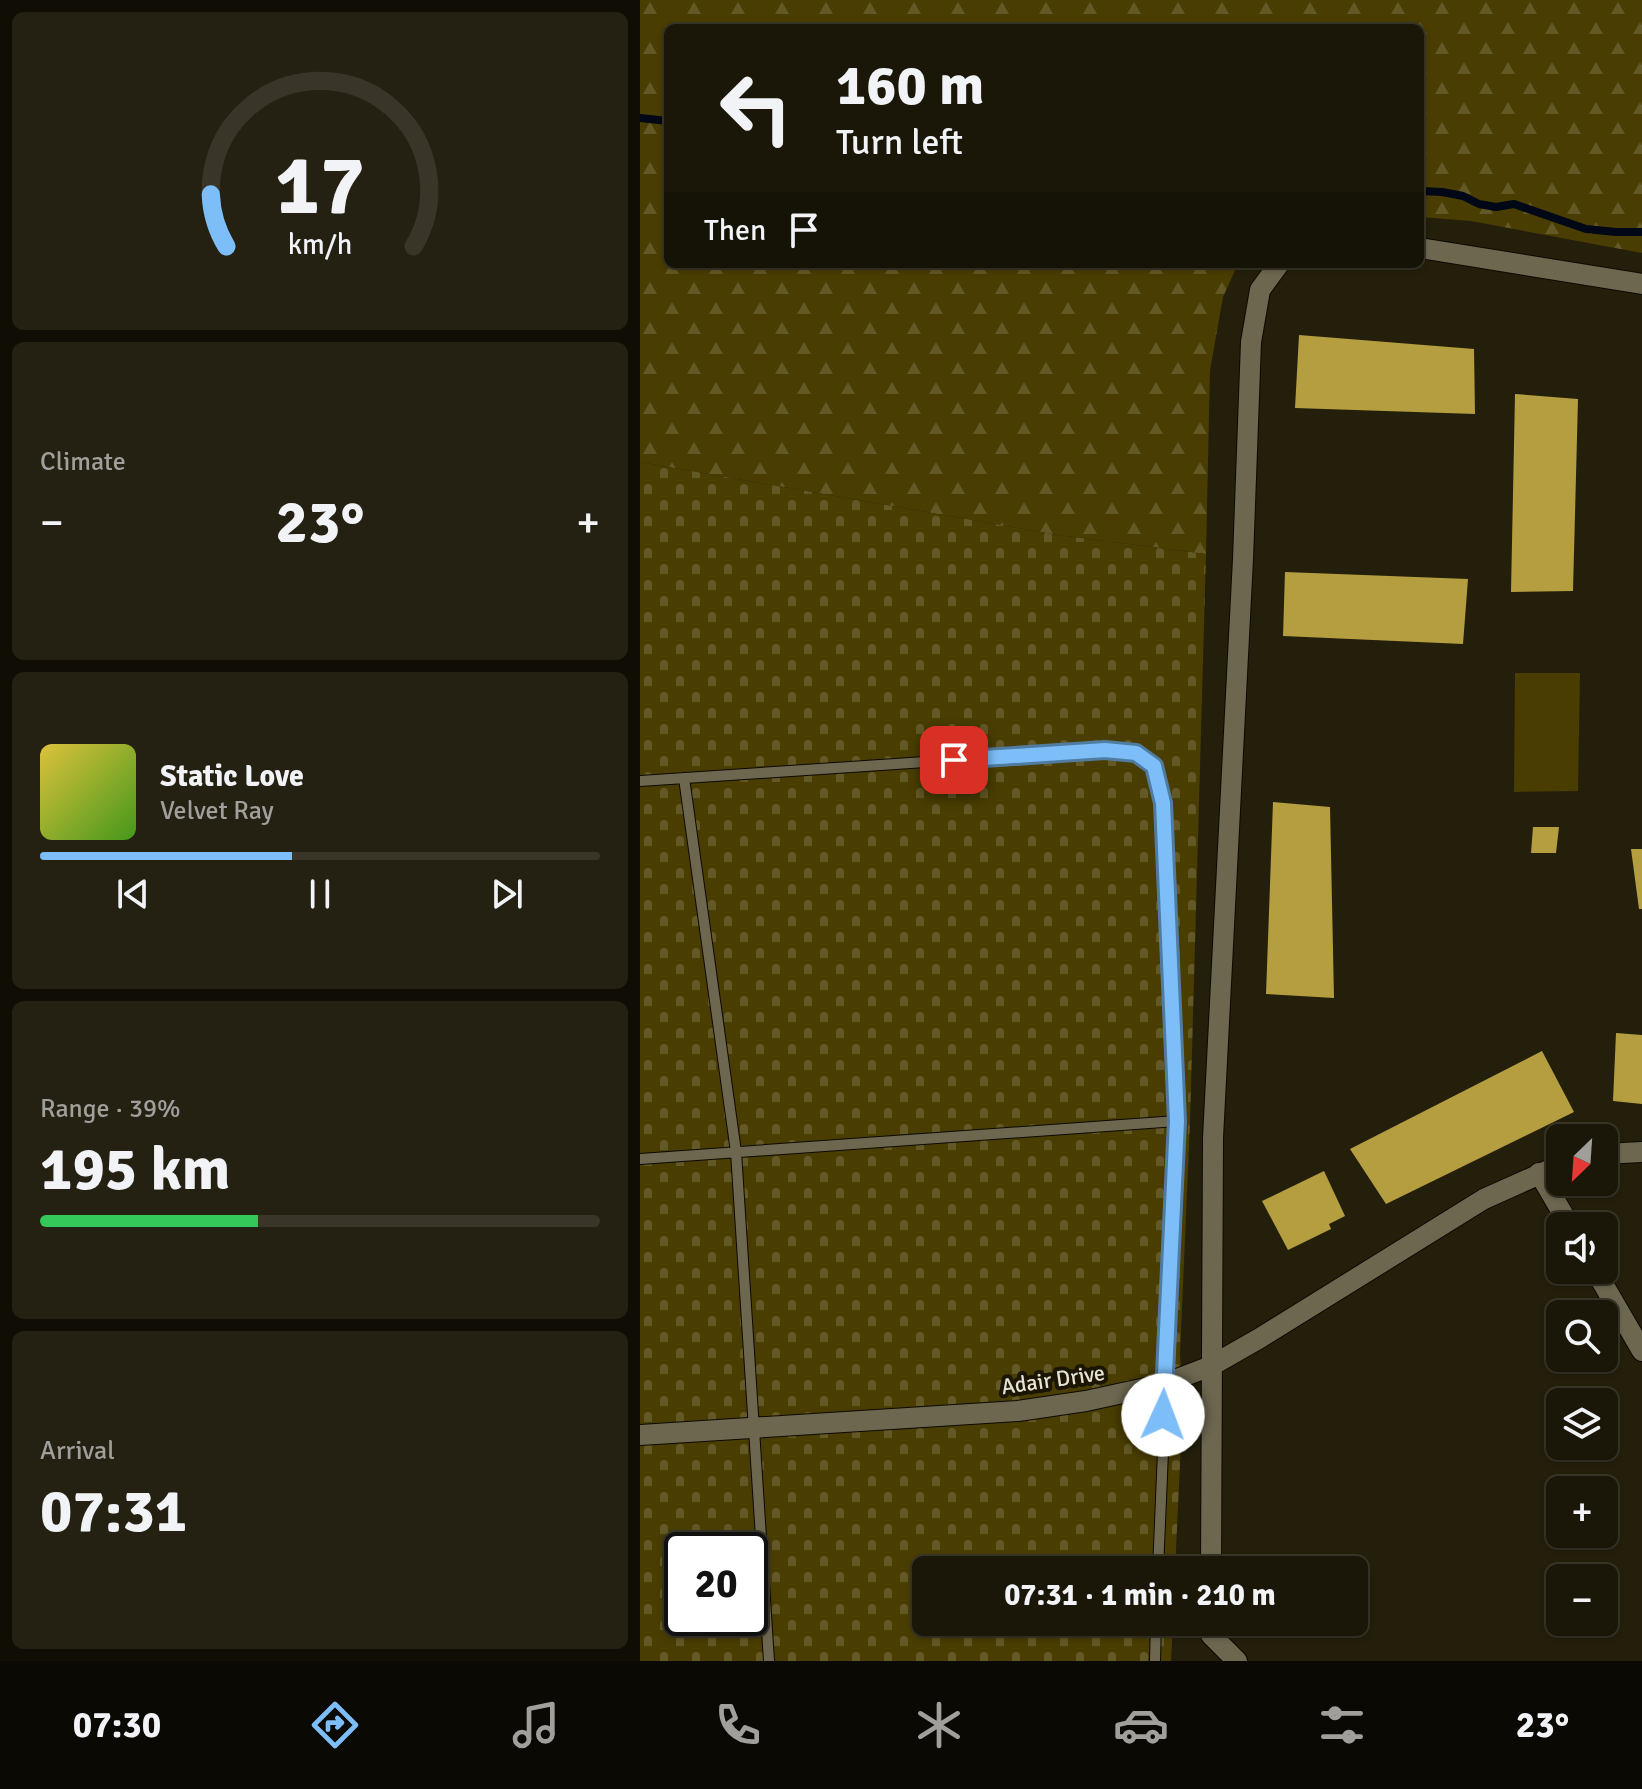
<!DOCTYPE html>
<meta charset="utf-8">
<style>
:root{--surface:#1b1708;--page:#242012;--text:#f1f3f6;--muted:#a09f9c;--line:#393629;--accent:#7dbef9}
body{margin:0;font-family:Signika,sans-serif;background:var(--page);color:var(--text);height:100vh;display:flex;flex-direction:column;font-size:30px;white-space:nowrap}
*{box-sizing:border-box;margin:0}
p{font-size:26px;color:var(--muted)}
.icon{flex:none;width:44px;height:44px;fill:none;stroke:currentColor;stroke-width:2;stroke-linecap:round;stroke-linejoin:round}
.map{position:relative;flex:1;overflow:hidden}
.panel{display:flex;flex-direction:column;gap:12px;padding:12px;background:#0f0d04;width:640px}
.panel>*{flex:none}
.top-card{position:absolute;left:24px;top:24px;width:760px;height:244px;border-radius:12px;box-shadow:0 2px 6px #0004,0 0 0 2px var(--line);background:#1b1708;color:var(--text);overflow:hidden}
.needle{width:52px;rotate:205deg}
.tools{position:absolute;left:906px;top:1124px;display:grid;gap:16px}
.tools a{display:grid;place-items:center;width:72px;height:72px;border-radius:12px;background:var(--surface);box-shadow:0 2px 6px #0004,0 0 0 2px var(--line);font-size:40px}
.speed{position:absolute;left:24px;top:1532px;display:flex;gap:16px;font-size:40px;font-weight:700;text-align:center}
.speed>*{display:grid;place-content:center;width:104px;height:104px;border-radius:50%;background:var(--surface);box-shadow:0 2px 6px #0004,0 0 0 2px var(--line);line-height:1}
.speed .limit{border:4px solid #111;border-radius:12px;background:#fff;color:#111}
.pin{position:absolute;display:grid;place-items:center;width:68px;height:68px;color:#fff;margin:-34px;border-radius:16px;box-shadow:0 4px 12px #0006}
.me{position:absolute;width:88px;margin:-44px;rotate:2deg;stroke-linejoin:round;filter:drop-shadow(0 0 6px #0008)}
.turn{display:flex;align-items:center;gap:28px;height:168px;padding:0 40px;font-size:36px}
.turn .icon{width:104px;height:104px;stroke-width:2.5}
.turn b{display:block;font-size:56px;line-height:68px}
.then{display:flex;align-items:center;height:76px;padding:0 40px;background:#0003;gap:16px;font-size:30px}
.big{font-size:60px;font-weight:700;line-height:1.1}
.panel .card{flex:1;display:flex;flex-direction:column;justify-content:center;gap:12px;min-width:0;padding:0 28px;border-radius:12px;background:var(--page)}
.panel .dial{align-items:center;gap:0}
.dial svg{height:208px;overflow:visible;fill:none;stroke:var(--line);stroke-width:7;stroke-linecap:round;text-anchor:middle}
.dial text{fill:var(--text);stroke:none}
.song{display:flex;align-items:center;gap:24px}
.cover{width:96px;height:96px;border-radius:12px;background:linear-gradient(135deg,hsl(50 70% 55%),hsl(100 70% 35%))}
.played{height:8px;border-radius:4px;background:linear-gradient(90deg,var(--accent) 45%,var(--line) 45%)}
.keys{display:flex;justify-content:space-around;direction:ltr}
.heat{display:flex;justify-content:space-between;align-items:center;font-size:44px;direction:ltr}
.charge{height:12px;border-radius:6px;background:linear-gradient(90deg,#34c759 39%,var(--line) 0)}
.trip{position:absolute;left:272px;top:1556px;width:456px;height:80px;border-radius:12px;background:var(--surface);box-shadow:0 2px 6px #0004,0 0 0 2px var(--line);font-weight:700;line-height:80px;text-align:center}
.menu{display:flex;height:128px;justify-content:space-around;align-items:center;background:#0b0903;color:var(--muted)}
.menu .icon{width:56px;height:56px}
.menu .selected{color:var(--accent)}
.menu b{font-size:36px;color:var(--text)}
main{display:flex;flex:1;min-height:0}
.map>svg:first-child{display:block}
.forest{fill:url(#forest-firs)}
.cemetery{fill:url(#cemetery-stones);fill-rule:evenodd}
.garden{fill:#493d02}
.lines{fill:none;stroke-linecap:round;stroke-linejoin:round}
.stream{stroke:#000717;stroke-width:8}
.building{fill:#b49e40}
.service-casing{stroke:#0d0900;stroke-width:12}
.minor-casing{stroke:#0d0900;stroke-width:22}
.service{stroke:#6d6750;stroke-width:10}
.minor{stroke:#6d6750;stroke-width:20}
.route-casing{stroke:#517ca2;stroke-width:20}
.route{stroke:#7dbef9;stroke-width:14}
.labels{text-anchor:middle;stroke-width:8;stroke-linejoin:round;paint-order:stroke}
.street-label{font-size:22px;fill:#e6e3d6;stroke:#1b1603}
</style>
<main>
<section class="panel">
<div class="card dial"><svg viewBox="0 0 100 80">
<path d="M14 69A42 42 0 1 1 86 69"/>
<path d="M14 69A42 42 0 0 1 8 49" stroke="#7dbef9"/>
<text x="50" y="56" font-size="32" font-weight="700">17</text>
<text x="50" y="72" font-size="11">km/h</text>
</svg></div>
<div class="card"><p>Climate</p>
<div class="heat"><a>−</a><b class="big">23°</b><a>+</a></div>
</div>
<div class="card">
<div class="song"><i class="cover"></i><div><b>Static Love</b><p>Velvet Ray</p></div></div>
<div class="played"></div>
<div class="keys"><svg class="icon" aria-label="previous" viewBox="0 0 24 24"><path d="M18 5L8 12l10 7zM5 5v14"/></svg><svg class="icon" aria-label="pause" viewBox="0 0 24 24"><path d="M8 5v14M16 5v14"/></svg><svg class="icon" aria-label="next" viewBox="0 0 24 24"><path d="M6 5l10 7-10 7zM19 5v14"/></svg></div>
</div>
<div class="card"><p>Range · 39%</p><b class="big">195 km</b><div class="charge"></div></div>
<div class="card"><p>Arrival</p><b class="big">07:31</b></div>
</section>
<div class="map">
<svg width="1002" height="1661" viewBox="0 0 1002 1661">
<defs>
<pattern id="forest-firs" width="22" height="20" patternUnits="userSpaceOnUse" patternTransform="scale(2)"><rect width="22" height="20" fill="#493d02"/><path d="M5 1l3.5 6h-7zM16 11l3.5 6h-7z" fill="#635926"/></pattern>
<pattern id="cemetery-stones" width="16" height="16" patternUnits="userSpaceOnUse" patternTransform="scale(2)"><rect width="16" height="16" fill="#493d02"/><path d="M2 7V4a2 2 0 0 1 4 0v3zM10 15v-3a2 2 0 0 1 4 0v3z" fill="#635926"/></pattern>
</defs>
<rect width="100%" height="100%" fill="#241f0b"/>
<path class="forest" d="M0,0H1002V253L831,221L780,217V28H28V264H598L583,297L570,370L566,554L418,535L0,462Z"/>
<path class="cemetery" d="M0,462L418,535L566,554L550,1122L540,1354L543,1401L535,1570H286V1622H533L531,1661H0ZM42,1550H110V1618H42Z"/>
<path class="garden" d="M875,673H940L938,791L874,792Z"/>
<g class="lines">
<path class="stream" d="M0,118L28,121
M780,191L802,192L823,196L839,204L856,207L874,204L946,229L976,232H1002"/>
</g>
<path class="building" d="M659,335L834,349L835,414L655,408Z
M875,394L938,399L933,591L871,592Z
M645,572L828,579L823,644L643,636Z
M633,802L690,807L694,998L626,994Z
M893,827H919L916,853H891Z
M991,849H1002V909H999Z
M976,1033L1002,1035V1104L973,1101Z
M902,1051L934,1112L746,1204L710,1149Z
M684,1171L705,1216L689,1224L691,1229L648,1250L622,1201Z"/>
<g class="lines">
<defs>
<path id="service" d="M44,778L96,1152L129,1661
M0,781L465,750C512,754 512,758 523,803L537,1121L518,1570
M0,1159L537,1121
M515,1661L516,1622"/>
<path id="minor" d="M780,248L1002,284
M964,1154L1002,1152
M899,1173L930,1226
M955,1270L1002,1351
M0,1435L378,1411L446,1401L524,1384L571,1366L620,1338L844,1199L920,1165
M571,1570L573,1138L603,559L611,342L620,290L639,264
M571,1622V1635L597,1661"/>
</defs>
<use href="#service" class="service-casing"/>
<use href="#minor" class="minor-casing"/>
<use href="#service" class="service"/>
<use href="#minor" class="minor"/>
</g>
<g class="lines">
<defs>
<path id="route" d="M314,760L465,750L496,753L514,766L523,803L537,1121L523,1415"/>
</defs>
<use href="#route" class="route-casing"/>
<use href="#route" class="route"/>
</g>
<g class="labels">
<g class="street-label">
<text transform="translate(413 1379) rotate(-8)" y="8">Adair Drive</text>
</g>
</g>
</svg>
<div class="tools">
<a><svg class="needle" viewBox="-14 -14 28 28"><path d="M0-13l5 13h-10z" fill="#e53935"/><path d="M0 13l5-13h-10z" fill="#a09f9c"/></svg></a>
<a><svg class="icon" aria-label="sound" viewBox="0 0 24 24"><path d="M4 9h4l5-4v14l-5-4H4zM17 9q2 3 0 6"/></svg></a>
<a><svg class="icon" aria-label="search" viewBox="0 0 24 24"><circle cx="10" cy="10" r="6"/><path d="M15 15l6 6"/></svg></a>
<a><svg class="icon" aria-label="layers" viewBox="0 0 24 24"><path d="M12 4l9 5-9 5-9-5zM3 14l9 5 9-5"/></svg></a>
<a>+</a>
<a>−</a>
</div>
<div class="speed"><div class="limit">20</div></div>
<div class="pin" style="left:314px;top:760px;background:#d93025"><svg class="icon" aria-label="arrive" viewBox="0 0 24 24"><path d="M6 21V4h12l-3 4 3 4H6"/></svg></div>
<svg class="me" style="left:523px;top:1415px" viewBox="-20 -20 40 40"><circle r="19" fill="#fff"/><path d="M0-13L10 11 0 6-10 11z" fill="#7dbef9"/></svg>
<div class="trip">07:31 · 1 min · 210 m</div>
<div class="top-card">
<div class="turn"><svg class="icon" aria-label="left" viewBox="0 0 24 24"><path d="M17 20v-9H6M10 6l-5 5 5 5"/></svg><div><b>160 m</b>Turn left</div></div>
<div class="then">Then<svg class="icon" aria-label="arrive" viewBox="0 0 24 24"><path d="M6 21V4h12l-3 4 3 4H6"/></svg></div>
</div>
</div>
</main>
<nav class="menu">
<b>07:30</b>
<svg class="icon selected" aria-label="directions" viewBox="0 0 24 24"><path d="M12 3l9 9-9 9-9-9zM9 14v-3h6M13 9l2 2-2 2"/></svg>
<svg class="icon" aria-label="music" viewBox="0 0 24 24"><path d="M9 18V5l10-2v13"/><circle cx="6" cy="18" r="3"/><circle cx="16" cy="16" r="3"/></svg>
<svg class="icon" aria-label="phone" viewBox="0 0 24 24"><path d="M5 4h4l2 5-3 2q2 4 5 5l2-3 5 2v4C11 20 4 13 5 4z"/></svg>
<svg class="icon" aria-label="climate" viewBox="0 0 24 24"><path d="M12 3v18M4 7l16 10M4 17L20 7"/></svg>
<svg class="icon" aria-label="car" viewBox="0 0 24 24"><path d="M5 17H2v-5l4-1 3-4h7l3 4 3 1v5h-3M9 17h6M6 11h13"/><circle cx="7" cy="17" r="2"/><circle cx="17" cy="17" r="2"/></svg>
<svg class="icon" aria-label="filters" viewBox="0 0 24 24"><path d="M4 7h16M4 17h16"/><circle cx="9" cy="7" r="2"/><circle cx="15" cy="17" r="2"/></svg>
<b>23°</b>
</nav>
